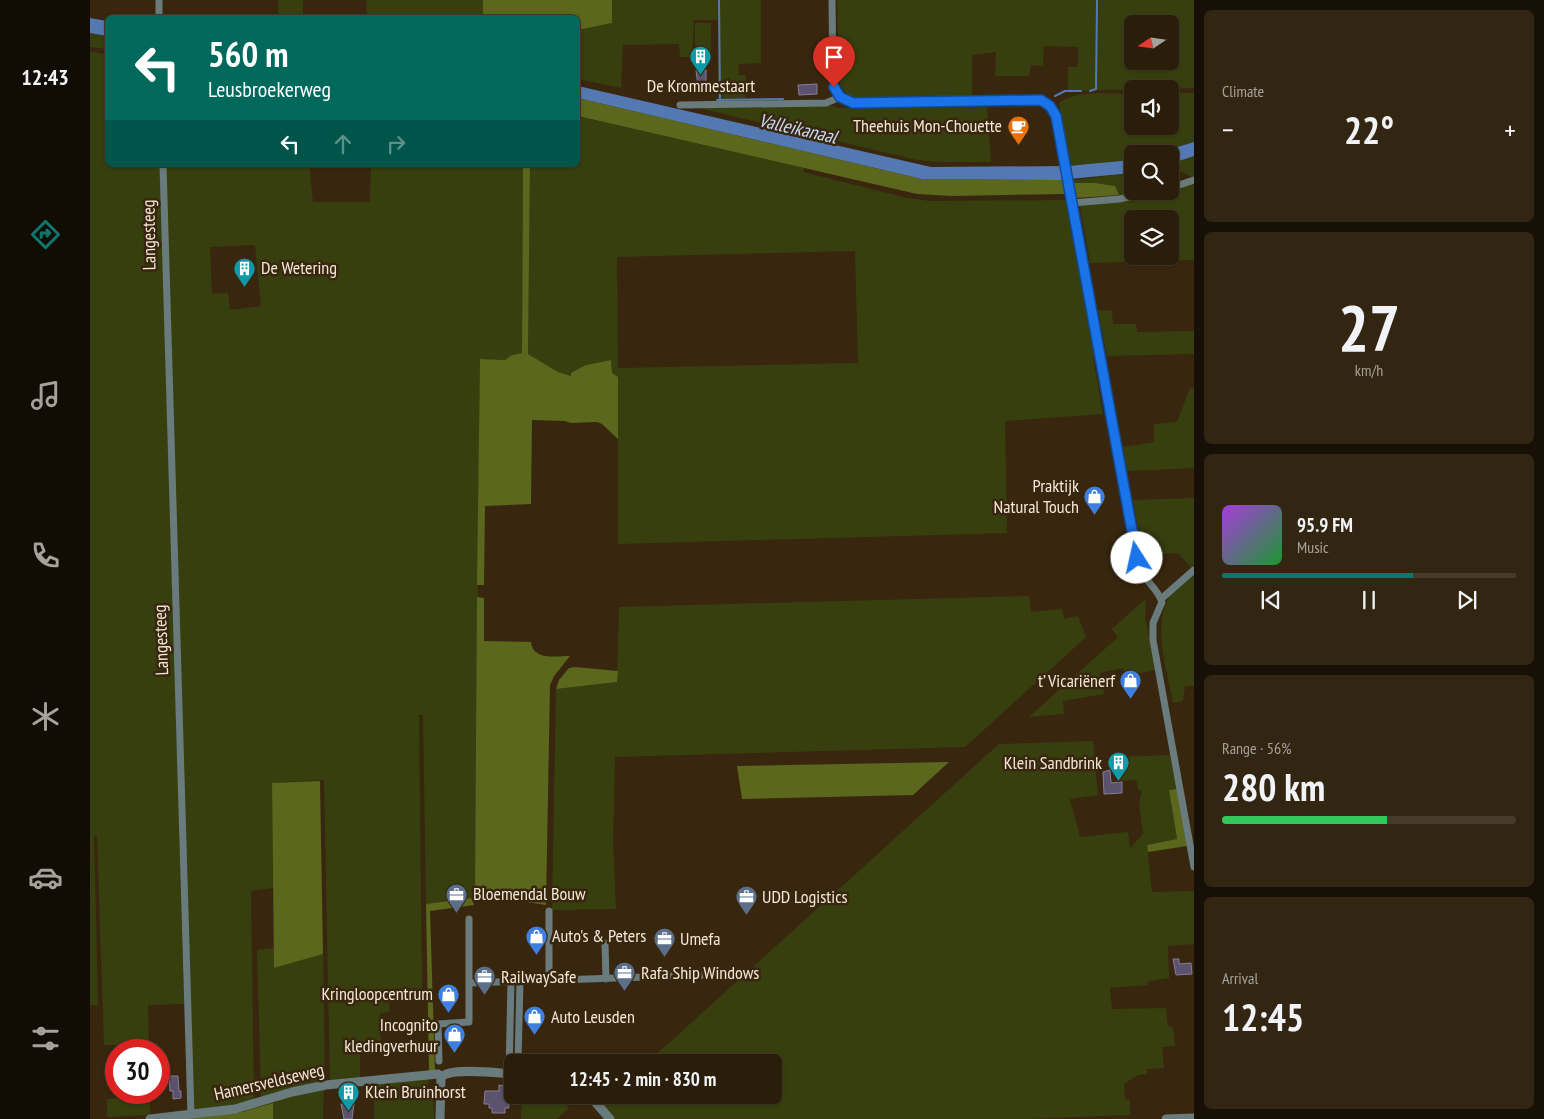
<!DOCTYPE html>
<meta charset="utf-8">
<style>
:root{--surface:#2a1d0a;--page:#322613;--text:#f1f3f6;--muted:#a5a29c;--line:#463b2b;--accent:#0f766e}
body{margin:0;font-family:"PT Sans Narrow",sans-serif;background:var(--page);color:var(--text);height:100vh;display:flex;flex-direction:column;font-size:19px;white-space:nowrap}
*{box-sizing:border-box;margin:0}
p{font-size:16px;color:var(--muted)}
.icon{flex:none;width:28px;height:28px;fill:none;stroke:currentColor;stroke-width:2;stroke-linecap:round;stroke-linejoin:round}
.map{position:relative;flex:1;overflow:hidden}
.sheet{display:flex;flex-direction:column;gap:10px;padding:10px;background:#171006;width:350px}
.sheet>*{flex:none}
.guide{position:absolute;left:15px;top:15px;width:475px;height:152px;border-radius:8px;box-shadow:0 1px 4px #0004,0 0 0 1px var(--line);background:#00695c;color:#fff;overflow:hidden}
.needle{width:32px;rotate:257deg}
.fabs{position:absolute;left:1034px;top:15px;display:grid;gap:10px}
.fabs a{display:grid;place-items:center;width:55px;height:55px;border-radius:8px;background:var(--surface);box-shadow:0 1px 4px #0004,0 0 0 1px var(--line);font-size:25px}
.speed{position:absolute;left:15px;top:1039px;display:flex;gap:10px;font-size:25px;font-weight:700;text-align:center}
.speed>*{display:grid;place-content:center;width:65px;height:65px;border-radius:50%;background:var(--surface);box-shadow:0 1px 4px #0004,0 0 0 1px var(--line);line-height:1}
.speed .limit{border:8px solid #d22;background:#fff;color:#111}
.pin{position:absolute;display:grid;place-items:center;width:42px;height:42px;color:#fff;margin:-51px -21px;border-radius:50% 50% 50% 0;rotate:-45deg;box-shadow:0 0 5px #0007}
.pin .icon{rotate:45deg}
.me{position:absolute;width:55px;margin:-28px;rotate:350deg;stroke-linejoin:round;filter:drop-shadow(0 0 4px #0008)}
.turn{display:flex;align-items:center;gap:18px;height:105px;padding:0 20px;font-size:22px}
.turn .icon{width:65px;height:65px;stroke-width:2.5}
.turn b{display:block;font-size:35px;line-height:42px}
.lanes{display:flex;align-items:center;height:48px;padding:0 20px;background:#0003;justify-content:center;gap:25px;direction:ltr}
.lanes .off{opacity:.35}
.big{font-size:38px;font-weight:700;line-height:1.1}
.sheet .tile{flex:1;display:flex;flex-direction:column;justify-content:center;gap:8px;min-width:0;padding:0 18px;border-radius:8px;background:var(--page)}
.sheet .dial{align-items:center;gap:0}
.dial b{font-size:65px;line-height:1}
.song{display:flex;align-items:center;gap:15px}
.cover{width:60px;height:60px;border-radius:8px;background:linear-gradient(135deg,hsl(280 70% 55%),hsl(130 70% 35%))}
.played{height:5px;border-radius:2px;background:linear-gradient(90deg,var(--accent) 65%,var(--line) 65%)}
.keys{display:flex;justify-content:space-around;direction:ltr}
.heat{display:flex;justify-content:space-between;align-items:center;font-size:28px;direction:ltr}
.charge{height:8px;border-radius:4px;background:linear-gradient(90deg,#34c759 56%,var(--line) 0)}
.trip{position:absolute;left:414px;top:1054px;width:278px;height:50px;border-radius:8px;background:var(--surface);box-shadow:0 1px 4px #0004,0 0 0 1px var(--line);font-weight:700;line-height:50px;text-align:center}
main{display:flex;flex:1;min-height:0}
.menu{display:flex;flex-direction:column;width:90px;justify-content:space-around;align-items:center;background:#110c04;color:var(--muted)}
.menu .icon{width:35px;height:35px}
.menu .current{color:var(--accent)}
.menu b{font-size:22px;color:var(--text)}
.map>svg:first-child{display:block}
.green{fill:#373f0f;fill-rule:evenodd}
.forest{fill:#5b671d}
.water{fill:#5479b2}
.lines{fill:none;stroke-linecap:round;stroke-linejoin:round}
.stream{stroke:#5479b2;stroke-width:2}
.building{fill:#5b526d;stroke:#867c9a}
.minor{stroke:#6a7b7d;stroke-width:7}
.tertiary{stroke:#6a7b7d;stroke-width:9}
.route-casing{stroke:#114b97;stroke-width:12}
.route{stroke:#1a73e8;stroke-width:9}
.labels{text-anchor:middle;stroke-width:5;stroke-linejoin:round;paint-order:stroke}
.poi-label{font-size:18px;fill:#f3e8d9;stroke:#38270e;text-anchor:start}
.street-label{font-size:18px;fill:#f3e8d9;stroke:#38270e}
.water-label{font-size:19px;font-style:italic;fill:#c5dafb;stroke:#38270e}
</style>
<main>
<nav class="menu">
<b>12:43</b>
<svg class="icon current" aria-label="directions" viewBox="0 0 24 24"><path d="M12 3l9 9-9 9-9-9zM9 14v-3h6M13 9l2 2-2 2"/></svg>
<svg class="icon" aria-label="music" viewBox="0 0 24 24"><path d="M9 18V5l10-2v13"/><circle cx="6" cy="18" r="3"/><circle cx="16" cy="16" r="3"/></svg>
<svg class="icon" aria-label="phone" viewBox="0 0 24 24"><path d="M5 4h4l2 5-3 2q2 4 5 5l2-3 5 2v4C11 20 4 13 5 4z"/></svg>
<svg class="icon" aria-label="climate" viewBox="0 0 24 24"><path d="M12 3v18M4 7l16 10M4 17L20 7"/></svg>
<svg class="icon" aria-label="car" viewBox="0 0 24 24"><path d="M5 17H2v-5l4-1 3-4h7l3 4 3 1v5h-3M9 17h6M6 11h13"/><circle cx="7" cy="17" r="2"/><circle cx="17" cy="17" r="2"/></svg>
<svg class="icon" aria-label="filters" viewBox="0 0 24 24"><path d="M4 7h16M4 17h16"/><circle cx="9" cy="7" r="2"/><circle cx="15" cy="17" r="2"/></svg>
</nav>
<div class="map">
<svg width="1104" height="1119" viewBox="0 0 1104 1119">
<rect width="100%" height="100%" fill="#38270e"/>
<path class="green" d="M188,0H213V17H188Z
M276,0H393V17H277Z
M522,0H671V63L649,64L648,75H656L655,99H628V20H604L602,57H590L589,44L533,45L531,88L488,79V30L522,23Z
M747,0H1104V88L978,91V67H988V47L954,46L953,66L941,65L939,76H905L906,52L882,55V97L763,98L756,93L750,84ZM1042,24H1080V61H1042Z
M605,23H621V53L605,52Z
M0,33L17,36V49L0,47Z
M0,52L17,54L18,165H71L94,1004L58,1005L59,1050H28V1045H14L7,835L4,836L8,1005H0Z
M1080,93H1104V142L1064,154H1042V160L1013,164L979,165L969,103C987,89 1020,94 1042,94V126H1080Z
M736,104L748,108L897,107L901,162H851L827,160L600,106Z
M488,116L714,168L713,172L817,198L840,201L978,200L1007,357H1003L1013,414L915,421L917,533L528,544V378L522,373L521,360L505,363L481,376L468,372L438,354L440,165H488ZM765,251L768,363L528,368L527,257Z
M1104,156V178L1088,170L1080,172V164Z
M75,165H219L223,202H280L281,165H433L432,353L422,355L415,360L390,359L385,898L336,904L333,715H329L332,989L300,991L299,1012L290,1013L291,1041L270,1044V1078L240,1082L234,780L182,783L183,888L161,891L164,1099L142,1105L105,1111L103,1108ZM165,245L171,306L140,310L138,293L122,294L120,247Z
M1042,173V191H1049L1029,195L1025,186L1005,183H983V180Z
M1104,184V260L1000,263L990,205L1043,200ZM1042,219H1080V256H1042Z
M1008,310L1022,311L1023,324H1046L1047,332L1104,331V354L1017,356Z
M1100,388H1104V468L1037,471L1033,447L1064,442V424L1087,422Z
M1104,498V569L1103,570L1088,553L1053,555L1043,500Z
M1104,573V686H1095L1093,701L1083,703C1077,669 1062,629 1079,597C1083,588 1097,580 1104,573Z
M939,596L941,612L972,609L974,619L988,616L996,637L875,747L525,757L523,842L526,909L462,910L466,689L527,682L529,607Z
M1054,600H1056L1055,617L1066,670L1035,676L1033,668L1010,673L1014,694L973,701L974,714L939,717L1028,637L1022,629Z
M1003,741L1008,795L980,799L990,837L1038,832L1040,848L1053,834L1049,803L1052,791L1049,790L1046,780L1031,781L1027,757L1080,755L1087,789L1079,790L1087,839L1057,845L1062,892L1104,891V944L1078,946L1079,978L1058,981L1057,985L1020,988L1022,1009L1076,1008L1078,1026L1083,1027L1085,1046L1072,1047L1074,1068L1057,1069V1074L1048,1075L1034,1084L1035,1099L1040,1100V1115L936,1119H524L509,1103H513L522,1095H682V1062H558L909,744Z
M184,948L185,968L233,954L235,1082L171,1097L167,950Z
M338,1078V1086L343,1093L344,1119H284V1083Z
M234,1090L233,1119H183V1103L205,1095Z
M29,1093H60V1115L17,1117V1099L29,1098Z
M432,1095H468L479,1108L467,1119H431Z"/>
<path class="forest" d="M393,0H522V23L488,30V18L393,17Z
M488,98L832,179L973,180L974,194L862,196L827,194L488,116Z
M433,165H440L438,354L468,372L481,376V373L496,365L521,360L522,373L528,377V439L512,424L507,422L481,423L475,421L442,420L441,504L395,506L394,585H387L390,359L415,360L422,355L432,353Z
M983,183H1005L1025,186L1029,195L986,198Z
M387,597L394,598V641L441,642C443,661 467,656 480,656L464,676L460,685L456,905L423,900L417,896L385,889Z
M485,667L528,671L527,682L466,689L469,680L479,668Z
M859,762L823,795L652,799L647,766Z
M230,781L233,954L184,968L182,783Z
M1087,789L1097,846L1058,852L1057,845L1087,839L1079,790Z
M382,898L384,905L340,911L345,1071H339L336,904Z
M183,1103V1119H97L152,1112Z"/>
<path class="water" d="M0,18L17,21V36L0,33Z
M488,86L841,167L978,166L1042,160V173L969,180L832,179L488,98Z
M1104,142V156L1080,164V154H1064Z"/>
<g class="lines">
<path class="stream" d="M629,0L630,100
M1000,91L1006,89L1007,0
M965,96L975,91H991
M627,100L693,99"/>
</g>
<path class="building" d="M606,70H616V87H608Z
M727,84V94L709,95L708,85Z
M1020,770L1021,783L1032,782V793L1014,794L1013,772Z
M1083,959H1089V964L1101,963L1102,974L1086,975Z
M79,1076H88L89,1091H91V1098L83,1099V1091H80Z
M409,1085L418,1086L419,1108H415V1113H402V1108H399V1104H394L395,1091H409Z
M251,1104H264L262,1119H254Z"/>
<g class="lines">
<path class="minor" d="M69,0V18
M742,0L743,83C746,94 752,100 763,103L951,101L960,106L966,116L1048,564C1052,579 1067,587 1072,602L1063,623V640L1104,867
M590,105L736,103L750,97
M73,165L101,1115
M1080,188L1104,180
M982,203L1029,199L1067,191
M1071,599L1104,570
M379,919V983
M515,943L516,979
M459,981V911
M349,1061L348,1024L379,1022V983L613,975
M428,1062L430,982
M419,1074L421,982"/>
<path class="tertiary" d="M351,1077C362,1067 407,1073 422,1074
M499,1095L520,1119
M60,1119L145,1109L202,1092L236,1085L348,1074L351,1077
M350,1119L351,1077
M1076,1119L1104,1118"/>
</g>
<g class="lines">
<defs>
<path id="route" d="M744,87L750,97L763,103L951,100L960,106L966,116L1047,558"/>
</defs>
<use href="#route" class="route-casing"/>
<use href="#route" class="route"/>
</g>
<defs>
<symbol id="building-pin" viewBox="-11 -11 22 30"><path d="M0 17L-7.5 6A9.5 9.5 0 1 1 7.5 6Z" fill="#0f9aa8" stroke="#38270e"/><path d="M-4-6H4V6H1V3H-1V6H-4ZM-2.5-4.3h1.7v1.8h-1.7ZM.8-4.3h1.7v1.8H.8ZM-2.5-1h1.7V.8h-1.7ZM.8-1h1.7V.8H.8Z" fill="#fff"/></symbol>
<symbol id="cafe-pin" viewBox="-11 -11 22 30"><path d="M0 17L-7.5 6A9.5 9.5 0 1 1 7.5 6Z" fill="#e8710a" stroke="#38270e"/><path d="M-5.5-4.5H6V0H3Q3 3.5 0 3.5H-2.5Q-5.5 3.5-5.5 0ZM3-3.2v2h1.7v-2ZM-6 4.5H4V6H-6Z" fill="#fff"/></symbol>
<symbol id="shop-pin" viewBox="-11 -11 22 30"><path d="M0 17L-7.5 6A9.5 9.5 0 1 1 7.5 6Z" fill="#3f7fe0" stroke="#38270e"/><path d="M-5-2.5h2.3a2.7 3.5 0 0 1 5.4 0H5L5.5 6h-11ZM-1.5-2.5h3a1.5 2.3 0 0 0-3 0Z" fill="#fff"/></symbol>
<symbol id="office-pin" viewBox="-11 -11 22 30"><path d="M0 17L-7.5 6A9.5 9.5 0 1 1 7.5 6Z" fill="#5c6f8a" stroke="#38270e"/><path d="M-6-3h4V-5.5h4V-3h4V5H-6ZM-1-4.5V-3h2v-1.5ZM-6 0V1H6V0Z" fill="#fff"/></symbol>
</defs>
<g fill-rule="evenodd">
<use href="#building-pin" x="598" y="44" width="25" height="34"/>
<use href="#cafe-pin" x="916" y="114" width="25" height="34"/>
<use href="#building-pin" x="142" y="256" width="25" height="34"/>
<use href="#shop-pin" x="992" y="484" width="25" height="34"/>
<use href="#shop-pin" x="1028" y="668" width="25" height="34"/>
<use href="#building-pin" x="1016" y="750" width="25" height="34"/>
<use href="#office-pin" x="354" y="882" width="25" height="34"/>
<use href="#office-pin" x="644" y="884" width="25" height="34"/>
<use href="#shop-pin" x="434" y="924" width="25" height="34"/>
<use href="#office-pin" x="562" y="926" width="25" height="34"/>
<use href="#office-pin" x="522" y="960" width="25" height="34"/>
<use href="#office-pin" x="382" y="964" width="25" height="34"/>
<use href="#shop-pin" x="346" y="982" width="25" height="34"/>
<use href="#shop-pin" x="432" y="1004" width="25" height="34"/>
<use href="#shop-pin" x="352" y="1022" width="25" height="34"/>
<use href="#building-pin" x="246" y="1080" width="25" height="34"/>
</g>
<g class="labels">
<g class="poi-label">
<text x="611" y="92" text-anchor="middle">De Krommestaart</text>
<text x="912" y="132" text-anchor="end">Theehuis Mon-Chouette</text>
<text x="171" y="274">De Wetering</text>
<text x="989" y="492" text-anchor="end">Praktijk<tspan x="989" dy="21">Natural Touch</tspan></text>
<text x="1025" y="687" text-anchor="end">t’ Vicariënerf</text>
<text x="1012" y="769" text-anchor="end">Klein Sandbrink</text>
<text x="383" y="900">Bloemendal Bouw</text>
<text x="672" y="903">UDD Logistics</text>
<text x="462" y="942">Auto's &amp; Peters</text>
<text x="590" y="945">Umefa</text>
<text x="551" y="979">Rafa Ship Windows</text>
<text x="411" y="983">RailwaySafe</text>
<text x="343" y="1000" text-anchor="end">Kringloopcentrum</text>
<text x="461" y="1023">Auto Leusden</text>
<text x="348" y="1031" text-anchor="end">Incognito<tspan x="348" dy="21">kledingverhuur</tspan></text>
<text x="275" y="1098">Klein Bruinhorst</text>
</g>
<g class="street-label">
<text transform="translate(59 235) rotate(-91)" y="6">Langesteeg</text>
<text transform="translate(71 640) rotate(-92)" y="6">Langesteeg</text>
<text transform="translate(179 1082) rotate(-13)" y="6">Hamersveldseweg</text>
</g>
<g class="water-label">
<text transform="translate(708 128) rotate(13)" y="7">Valleikanaal</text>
</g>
</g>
</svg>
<div class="fabs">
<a><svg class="needle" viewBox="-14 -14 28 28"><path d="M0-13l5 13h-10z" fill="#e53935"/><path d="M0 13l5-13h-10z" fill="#a5a29c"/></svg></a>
<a><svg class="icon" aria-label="sound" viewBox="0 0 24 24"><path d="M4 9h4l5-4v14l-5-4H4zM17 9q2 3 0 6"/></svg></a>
<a><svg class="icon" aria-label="search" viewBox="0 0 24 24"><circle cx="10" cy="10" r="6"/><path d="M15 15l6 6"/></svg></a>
<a><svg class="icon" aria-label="layers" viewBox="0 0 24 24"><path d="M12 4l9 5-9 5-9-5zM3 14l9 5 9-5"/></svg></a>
</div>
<div class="speed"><div class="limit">30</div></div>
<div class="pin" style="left:744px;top:87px;background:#d93025"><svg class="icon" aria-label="arrive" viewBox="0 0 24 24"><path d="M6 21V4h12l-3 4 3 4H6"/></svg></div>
<svg class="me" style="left:1047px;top:558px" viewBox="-20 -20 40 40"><circle r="19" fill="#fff"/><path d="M0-13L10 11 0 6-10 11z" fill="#1a73e8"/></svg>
<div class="trip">12:45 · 2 min · 830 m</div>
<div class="guide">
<div class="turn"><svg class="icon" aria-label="left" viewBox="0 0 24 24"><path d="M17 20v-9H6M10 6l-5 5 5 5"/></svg><div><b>560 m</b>Leusbroekerweg</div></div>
<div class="lanes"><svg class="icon" aria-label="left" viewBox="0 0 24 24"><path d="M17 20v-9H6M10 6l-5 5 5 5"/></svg><svg class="icon off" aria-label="ahead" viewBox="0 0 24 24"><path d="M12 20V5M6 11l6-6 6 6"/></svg><svg class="icon off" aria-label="right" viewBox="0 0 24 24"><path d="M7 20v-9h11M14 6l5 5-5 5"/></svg></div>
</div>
</div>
<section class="sheet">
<div class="tile"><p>Climate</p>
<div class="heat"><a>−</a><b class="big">22°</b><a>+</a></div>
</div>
<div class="tile dial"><b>27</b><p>km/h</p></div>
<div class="tile">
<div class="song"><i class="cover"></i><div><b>95.9 FM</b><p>Music</p></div></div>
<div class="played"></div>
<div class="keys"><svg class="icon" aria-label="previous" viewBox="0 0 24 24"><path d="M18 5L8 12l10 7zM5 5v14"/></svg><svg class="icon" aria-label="pause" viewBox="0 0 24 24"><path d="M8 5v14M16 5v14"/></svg><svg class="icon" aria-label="next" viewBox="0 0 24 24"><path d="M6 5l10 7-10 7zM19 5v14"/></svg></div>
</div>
<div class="tile"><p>Range · 56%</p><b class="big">280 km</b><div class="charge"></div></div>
<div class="tile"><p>Arrival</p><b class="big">12:45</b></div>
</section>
</main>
